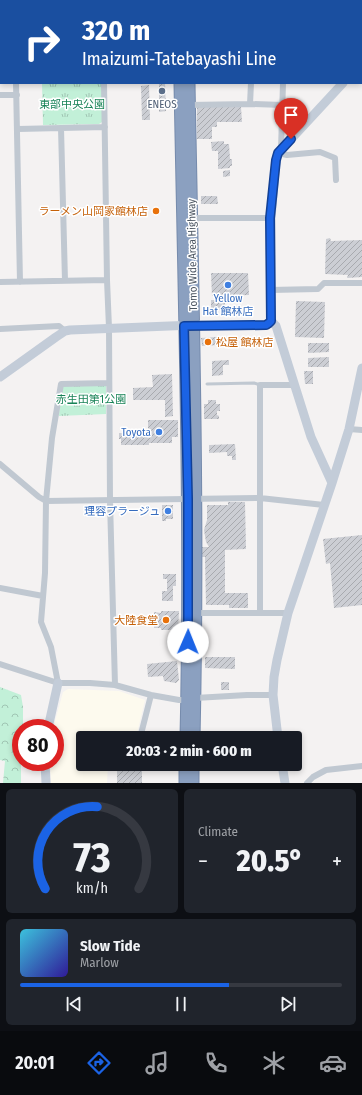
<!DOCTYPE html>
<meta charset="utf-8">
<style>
:root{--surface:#171b24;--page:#20242c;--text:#f1f3f6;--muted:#9ea1a6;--line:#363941;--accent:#1b63e5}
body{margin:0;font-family:"Fira Sans Condensed","Noto Sans JP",sans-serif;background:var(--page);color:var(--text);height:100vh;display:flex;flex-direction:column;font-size:15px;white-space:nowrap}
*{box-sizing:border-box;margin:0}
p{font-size:13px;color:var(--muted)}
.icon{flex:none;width:22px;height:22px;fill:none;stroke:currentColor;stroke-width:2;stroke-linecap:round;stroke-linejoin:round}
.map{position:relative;height:783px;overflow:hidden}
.drawer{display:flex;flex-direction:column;gap:6px;padding:6px;background:#0d0f14;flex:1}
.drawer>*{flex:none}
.top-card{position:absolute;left:0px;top:0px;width:362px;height:84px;box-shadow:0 2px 6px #0003;background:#1a4fa0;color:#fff;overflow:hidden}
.speed{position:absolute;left:12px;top:719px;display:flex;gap:8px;font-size:20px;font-weight:700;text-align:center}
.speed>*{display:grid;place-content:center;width:52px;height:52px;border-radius:50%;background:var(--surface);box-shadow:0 2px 6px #0003;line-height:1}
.speed .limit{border:6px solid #d22;background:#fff;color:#111}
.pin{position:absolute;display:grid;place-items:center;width:34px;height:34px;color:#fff;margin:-41px -17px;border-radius:50% 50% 50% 0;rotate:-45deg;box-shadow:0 0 4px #0007}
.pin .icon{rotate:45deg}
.me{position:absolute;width:44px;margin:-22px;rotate:1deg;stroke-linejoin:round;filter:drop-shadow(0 0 3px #0008)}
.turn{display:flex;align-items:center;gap:14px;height:84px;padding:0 16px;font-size:18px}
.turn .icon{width:52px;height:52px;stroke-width:2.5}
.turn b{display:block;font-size:28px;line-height:34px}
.big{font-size:30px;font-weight:800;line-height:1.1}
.drawer .card{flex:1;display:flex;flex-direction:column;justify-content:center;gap:6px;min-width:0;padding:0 14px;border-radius:6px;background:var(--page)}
.drawer .dial{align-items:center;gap:0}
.dial svg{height:104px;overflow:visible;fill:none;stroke:var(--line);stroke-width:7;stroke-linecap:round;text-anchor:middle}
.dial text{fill:var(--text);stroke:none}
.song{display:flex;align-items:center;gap:12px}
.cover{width:48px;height:48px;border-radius:6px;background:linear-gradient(135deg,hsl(190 70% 55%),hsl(250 70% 35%))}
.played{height:4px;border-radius:2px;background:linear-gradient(90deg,var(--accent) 65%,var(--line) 65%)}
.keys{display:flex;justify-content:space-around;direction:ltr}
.heat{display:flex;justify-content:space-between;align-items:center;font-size:22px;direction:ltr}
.drawer .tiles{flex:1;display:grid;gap:6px;grid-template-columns:1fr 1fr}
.card:last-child{grid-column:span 2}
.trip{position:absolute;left:76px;top:731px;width:226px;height:40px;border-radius:4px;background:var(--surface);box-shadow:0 2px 6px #0003;font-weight:800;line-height:40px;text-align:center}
.tabs{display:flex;height:64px;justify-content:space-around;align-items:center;background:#090b0e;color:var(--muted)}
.tabs .icon{width:28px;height:28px}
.tabs .selected{color:var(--accent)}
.tabs b{font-size:18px;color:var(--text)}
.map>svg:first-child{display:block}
.commercial{fill:#fdfaee}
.grass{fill:url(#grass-tufts)}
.forest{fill:url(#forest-crowns)}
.building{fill:url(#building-hatch)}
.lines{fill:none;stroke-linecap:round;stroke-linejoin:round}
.highway-casing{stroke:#768bac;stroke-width:13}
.lane{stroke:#c0c8d1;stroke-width:3}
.street{stroke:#c0c8d1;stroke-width:6}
.secondary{stroke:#c3ccd8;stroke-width:9}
.highway{stroke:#8ba0c0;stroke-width:11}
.route-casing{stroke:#124095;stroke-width:10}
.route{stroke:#1b63e5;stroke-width:7}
.service-dot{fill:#5c6f8a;stroke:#fff;stroke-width:1.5}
.food-dot{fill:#e8710a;stroke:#fff;stroke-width:1.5}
.shop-dot{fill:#3f7fe0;stroke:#fff;stroke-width:1.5}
.labels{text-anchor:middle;stroke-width:3;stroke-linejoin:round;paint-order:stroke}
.park-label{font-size:11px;fill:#188357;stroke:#fff}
.service-label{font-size:11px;fill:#4e5e75;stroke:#fff}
.food-label{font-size:11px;fill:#c56008;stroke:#fff;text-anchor:end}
.street-label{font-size:11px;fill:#4a5460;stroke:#fff}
.shop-label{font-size:11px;fill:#366cbe;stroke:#fff;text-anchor:end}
</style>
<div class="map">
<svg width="362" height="783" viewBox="0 0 362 783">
<defs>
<pattern id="grass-tufts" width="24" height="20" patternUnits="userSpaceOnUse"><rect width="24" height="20" fill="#c2f0d8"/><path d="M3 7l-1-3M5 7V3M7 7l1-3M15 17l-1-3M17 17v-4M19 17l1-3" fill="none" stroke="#a0c5b3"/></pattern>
<pattern id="forest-crowns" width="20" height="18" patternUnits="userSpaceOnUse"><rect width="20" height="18" fill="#c2f0d8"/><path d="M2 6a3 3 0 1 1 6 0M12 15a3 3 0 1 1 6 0" fill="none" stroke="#a0c5b3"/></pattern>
<pattern id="building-hatch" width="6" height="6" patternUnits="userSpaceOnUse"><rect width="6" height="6" fill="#ccced4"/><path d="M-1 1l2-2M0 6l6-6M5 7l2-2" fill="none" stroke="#a8aaaf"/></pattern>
</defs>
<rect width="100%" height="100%" fill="#f4f2f2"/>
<path class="commercial" d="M68,689L119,691L145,700L136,738H117L109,736V738H83V764H108L107,783H51L50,762H55V728H54L55,721L63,692Z"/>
<path class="grass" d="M42,83H102V122L99,124L43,125Z
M106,383V414L59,416L61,384Z"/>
<path class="forest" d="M0,687L21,695L23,707V728H21V783H3L5,761L0,760Z"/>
<path class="building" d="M159,83H165L166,111L159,112Z
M149,85L150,120H142L141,86Z
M197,107H241L242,122H217V127H212V139H197Z
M224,141V144H229L230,159H232V166H230V168L218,169V151H212L211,142Z
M230,170V176L223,177V171Z
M201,196H217L218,204H201Z
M330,238L331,241L362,240V277L347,278L348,275L325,274L326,239Z
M211,273H248L249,295L212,296Z
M211,300H225V310H211Z
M296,301L325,302L324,338L295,337Z
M217,337L218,345L202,346L201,338Z
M308,343H329V352L308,353Z
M329,357V367H308V358Z
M229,360V365H223V375L212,376V361Z
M304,371H313V384H305Z
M172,374L173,416L165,417V400H133V388L153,387L152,375Z
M208,400H216V404H220V411H217V415L219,416V419H204V404H208Z
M148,420H178V437H172V443H149V445H121V439H119V433H148Z
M235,444L236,460H232V456H227V452L209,453V445Z
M228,502H245L246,549L225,550V593H248V608H229V605H206L205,557H202L201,547H209L206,542L204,530L207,520V505H228Z
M162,505H173V519H166V521H162Z
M362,535V605L334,608L330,563L326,564L323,539Z
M163,574H176V586H173V601H162V591H167V579H163Z
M161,611H179L178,632H173V630H161V628H154V612L161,613Z
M205,657H235V669L205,668Z
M177,661L179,680L176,683L164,681L163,676L148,677L147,664Z
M221,682H229V690H221Z
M117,764H142V783H117Z"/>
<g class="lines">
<defs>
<path id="highway" d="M179,0V1
M187,0V1
M180,83C184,301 191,520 186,738
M189,83C193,301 199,520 194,738
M185,783V764
M193,783V764"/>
</defs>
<use href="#highway" class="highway-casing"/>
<path class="lane" d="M207,384L254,383L260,385"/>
<path class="street" d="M15,0V1
M103,0V1
M253,1V0
M293,1V0
M337,1L338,0
M16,83L20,282
M104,83L107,280L109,328L110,501L115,685
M0,95H17
M250,104L251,83
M189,105L250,104L283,105
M61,128L65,281
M18,129L105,127
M281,150L283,83
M278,153L287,155L320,152L335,158L336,180
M191,218H271
M0,282L107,280
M270,290L318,289L324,283H362
M0,329L59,326L65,331
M349,429L362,430
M0,464L39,497L46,501L260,498L324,505
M0,588L43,596
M194,613H260
M288,613H260V385H295
M0,664L58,683H90L115,685L151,695L179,700H187L195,698L247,695H273
M58,683L51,647L41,622L45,573L46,501L52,438L61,384L109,383
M140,738L151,695
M307,783L313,777L326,770L362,766"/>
<path class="secondary" d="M361,64L362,63
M271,321L276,326L311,437L332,483
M0,377L56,337L65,331L70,330L194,325H266L269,323L271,321V218L276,160L278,153L281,150L343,83
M48,728L58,683
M278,738L273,695L274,677L277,660L288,613L332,483L349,429L362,368
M45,762L46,783
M282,764L285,783"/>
<use href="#highway" class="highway"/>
</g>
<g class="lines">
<defs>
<path id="route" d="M188,642V499L184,326L266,325L269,323L271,321L270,218L276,160L278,153L291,139"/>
</defs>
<use href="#route" class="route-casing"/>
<use href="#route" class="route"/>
</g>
<circle class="service-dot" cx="162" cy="91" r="4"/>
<g class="food-dot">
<circle cx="156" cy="211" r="4"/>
<circle cx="208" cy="342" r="4"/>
<circle cx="166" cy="620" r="4"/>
</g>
<g class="shop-dot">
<circle cx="228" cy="285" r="4"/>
<circle cx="159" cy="432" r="4"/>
<circle cx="168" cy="511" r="4"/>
</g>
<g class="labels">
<g class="park-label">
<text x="72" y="108">東部中央公園</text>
<text x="91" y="403">赤生田第1公園</text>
</g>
<g class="service-label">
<text x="162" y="108">ENEOS</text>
</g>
<g class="food-label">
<text x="148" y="215">ラーメン山岡家館林店</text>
<text x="216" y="346" text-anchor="start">松屋 館林店</text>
<text x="158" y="624">大陸食堂</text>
</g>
<g class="street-label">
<text transform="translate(192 255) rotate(-91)" y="4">Tomo Wide Area Highway</text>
</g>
<g class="shop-label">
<text x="228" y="302" text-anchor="middle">Yellow<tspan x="228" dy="13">Hat 館林店</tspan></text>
<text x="151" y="436">Toyota</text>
<text x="160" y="515">理容プラージュ</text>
</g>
</g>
</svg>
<div class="speed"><div class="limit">80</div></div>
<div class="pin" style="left:291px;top:139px;background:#d93025"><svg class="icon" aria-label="arrive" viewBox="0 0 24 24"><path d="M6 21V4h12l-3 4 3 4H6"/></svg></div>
<svg class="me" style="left:188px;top:642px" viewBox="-20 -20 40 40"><circle r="19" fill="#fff"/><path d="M0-13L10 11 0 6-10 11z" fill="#1b63e5"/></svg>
<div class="trip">20:03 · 2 min · 600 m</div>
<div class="top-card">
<div class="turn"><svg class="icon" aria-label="right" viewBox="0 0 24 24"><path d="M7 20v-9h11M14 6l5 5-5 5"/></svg><div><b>320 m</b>Imaizumi-Tatebayashi Line</div></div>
</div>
</div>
<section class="drawer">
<div class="tiles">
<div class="card dial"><svg viewBox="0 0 100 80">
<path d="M14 69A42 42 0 1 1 86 69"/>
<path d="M14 69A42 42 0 0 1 54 6" stroke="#1b63e5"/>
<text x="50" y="56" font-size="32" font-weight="700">73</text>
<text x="50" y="72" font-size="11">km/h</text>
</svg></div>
<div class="card"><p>Climate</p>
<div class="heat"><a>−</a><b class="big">20.5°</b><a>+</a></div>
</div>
<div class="card">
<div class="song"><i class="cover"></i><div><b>Slow Tide</b><p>Marlow</p></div></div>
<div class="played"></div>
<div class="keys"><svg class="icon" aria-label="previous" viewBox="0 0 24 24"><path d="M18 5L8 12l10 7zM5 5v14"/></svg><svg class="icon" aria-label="pause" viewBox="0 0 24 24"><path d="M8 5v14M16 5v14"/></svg><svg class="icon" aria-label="next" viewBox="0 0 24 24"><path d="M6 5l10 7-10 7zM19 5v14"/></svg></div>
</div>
</div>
</section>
<nav class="tabs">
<b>20:01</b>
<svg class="icon selected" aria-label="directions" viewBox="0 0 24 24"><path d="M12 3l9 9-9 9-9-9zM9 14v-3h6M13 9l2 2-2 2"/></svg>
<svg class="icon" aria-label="music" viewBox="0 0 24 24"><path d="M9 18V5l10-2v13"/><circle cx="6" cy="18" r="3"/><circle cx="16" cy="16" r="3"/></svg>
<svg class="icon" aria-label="phone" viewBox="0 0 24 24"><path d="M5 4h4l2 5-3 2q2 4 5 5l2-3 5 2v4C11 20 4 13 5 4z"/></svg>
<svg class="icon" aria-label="climate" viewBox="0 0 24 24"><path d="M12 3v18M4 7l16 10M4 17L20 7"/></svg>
<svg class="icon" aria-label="car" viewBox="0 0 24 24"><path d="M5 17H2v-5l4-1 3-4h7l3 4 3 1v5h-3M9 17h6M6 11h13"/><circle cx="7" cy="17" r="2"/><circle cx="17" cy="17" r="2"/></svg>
</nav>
